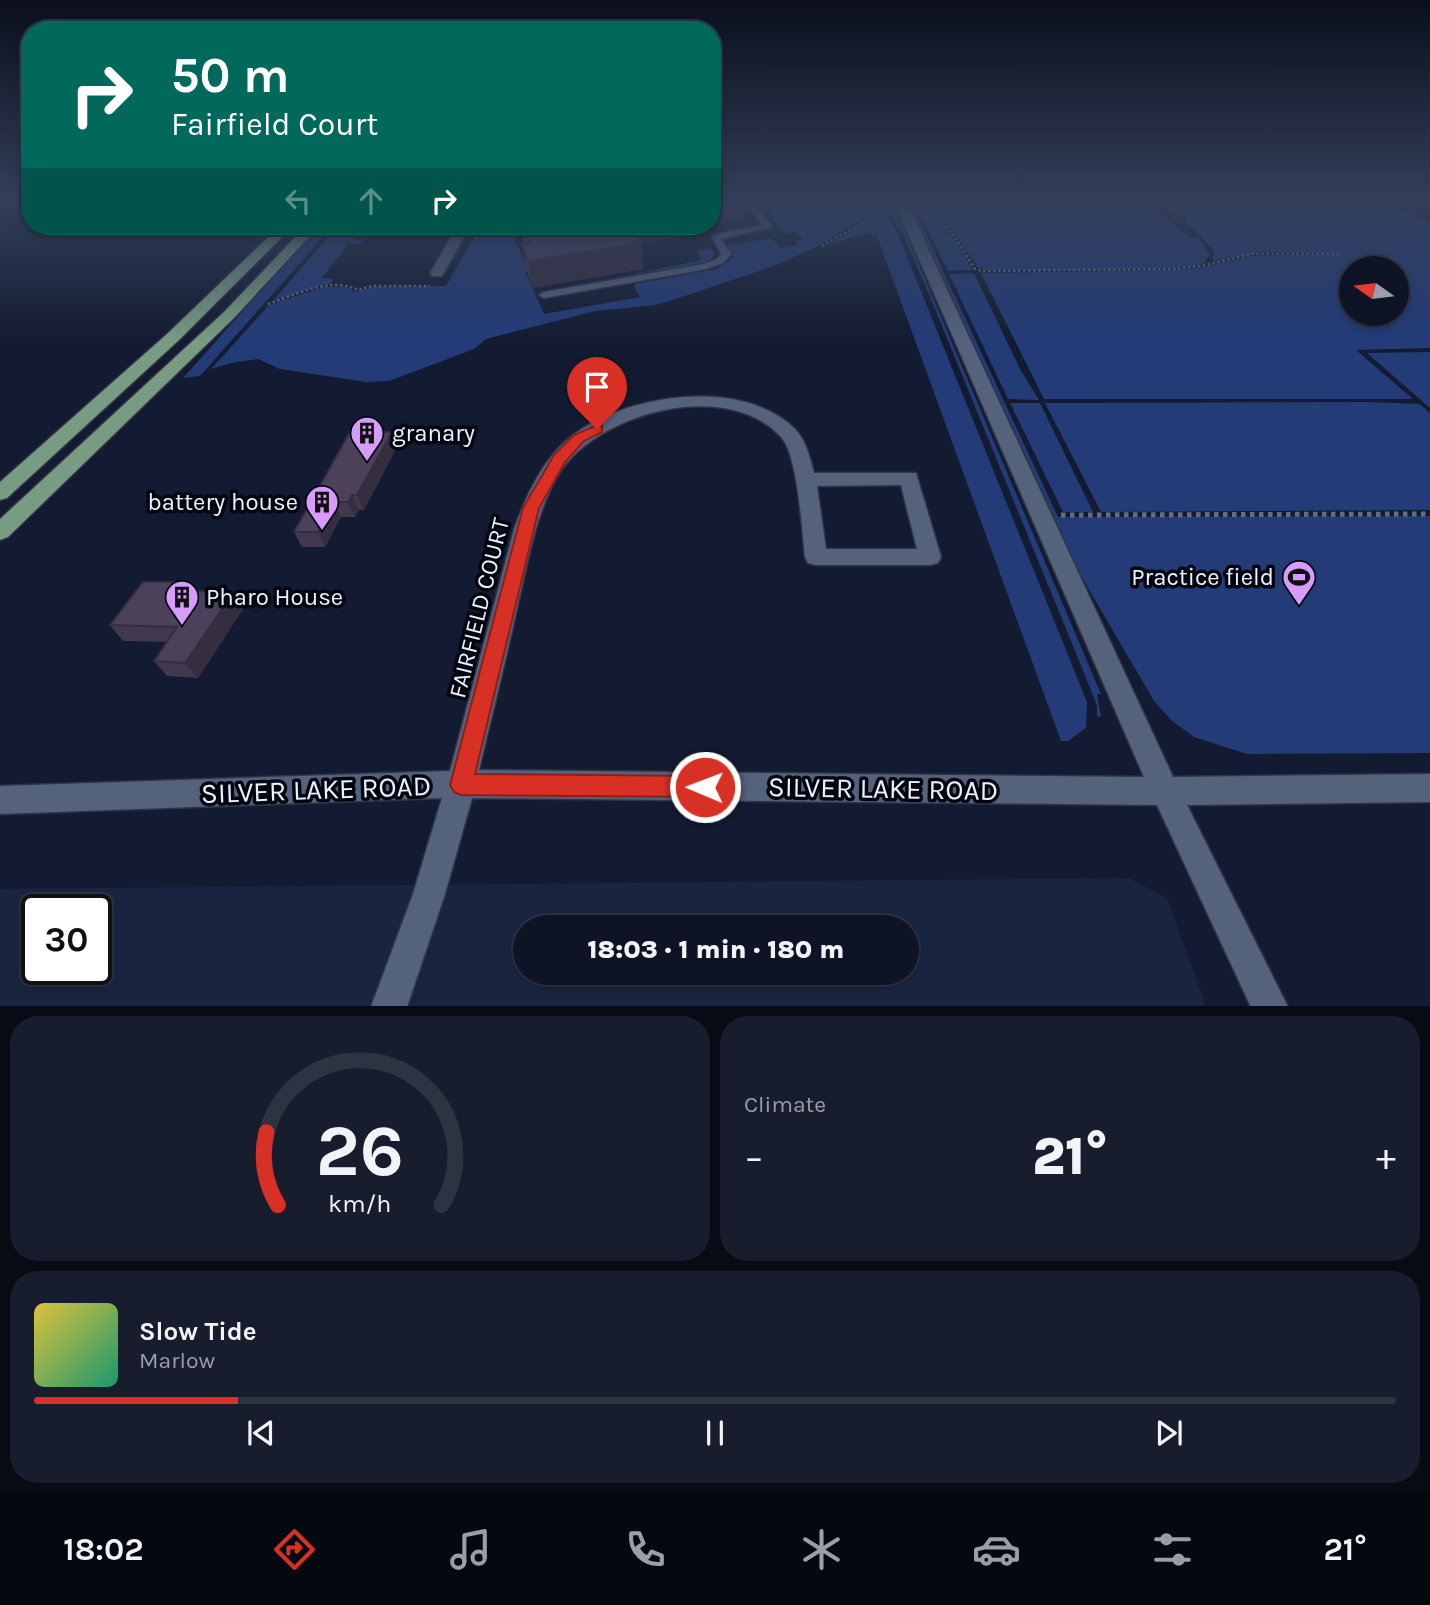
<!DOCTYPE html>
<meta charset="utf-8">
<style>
:root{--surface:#0e1425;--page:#171d2d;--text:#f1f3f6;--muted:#9b9ea7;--line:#2e3342;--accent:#d93025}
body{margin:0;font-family:Karla,sans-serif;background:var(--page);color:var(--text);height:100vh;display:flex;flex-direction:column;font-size:26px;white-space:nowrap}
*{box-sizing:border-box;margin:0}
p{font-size:23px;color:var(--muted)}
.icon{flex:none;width:38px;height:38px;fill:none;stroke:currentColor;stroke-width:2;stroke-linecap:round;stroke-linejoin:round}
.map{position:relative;height:1006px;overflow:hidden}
.panel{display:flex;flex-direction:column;gap:10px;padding:10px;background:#080b14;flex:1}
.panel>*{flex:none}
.top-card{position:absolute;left:21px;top:21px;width:700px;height:214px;border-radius:28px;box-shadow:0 4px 10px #0003,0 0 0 2px var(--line);background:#00695c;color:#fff;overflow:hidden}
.needle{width:46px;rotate:284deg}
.tools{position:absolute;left:1339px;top:256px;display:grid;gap:14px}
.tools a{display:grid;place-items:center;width:70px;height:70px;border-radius:50%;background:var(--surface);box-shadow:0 4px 10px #0003,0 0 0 2px var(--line);font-size:35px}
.speed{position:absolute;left:21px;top:894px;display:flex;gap:14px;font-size:35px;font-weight:700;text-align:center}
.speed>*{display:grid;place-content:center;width:91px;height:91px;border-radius:50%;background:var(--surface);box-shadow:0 4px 10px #0003,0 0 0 2px var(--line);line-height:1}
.speed .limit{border:4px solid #111;border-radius:10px;background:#fff;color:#111}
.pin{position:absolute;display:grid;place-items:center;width:60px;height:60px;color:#fff;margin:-72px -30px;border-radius:50% 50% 50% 0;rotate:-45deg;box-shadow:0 0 7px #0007}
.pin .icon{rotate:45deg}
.me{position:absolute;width:77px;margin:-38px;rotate:271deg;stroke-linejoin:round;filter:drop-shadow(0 0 5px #0008)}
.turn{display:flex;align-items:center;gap:24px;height:147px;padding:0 35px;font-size:32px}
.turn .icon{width:91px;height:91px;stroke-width:2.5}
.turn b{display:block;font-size:49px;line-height:60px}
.lanes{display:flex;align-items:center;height:66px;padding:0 35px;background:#0003;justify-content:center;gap:35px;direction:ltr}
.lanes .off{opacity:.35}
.big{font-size:52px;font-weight:800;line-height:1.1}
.panel .widget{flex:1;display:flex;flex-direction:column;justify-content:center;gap:10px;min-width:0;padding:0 24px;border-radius:28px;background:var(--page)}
.panel .dial{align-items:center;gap:0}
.dial svg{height:182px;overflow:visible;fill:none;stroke:var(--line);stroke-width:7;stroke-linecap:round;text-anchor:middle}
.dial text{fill:var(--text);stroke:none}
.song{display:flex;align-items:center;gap:21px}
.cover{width:84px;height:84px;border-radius:10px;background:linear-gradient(135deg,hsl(50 70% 55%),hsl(160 70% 35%))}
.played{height:7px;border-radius:4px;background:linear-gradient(90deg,var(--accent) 15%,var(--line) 15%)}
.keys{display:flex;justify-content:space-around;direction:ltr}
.heat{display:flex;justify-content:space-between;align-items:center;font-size:38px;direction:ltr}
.panel .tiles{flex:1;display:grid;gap:10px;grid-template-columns:1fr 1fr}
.widget:last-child{grid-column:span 2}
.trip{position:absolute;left:513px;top:915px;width:406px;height:70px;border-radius:35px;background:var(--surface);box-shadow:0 4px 10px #0003,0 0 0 2px var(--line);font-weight:800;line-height:70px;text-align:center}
.dock{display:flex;height:112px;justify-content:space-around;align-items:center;background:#06080f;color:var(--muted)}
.dock .icon{width:49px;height:49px}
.dock .selected{color:var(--accent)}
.dock b{font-size:32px;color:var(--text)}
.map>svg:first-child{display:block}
.built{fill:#192540;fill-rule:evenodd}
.green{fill:#233c78;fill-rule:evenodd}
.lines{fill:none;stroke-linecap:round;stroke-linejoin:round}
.lane-casing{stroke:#303446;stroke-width:3}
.street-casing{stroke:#303446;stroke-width:3}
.primary-casing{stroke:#303446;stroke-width:3}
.path-far1{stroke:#646c7e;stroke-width:2.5;stroke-dasharray:2.5 2.5;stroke-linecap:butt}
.path{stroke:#646c7e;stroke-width:5;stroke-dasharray:4.5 4.5;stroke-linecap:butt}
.lane{fill:#55627c;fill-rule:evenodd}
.street{fill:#55627c;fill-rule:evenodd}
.primary{fill:#779c83;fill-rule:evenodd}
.wall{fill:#41384d}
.shaded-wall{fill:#352e3f}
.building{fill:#4c415a;stroke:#352e3f;stroke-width:2}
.route{fill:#d93025;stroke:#8d1f18;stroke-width:2}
.labels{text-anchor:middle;stroke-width:7;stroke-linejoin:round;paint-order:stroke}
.poi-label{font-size:24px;fill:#eaf1fd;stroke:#04060f;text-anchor:start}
.street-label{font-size:24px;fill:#eaf1fd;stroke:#04060f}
.near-street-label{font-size:28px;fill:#eaf1fd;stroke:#04060f}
</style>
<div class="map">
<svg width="1430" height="1007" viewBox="0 0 1430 1007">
<rect width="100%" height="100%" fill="#121b31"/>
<path class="built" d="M1129,878L1167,898L1206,1006H0V889ZM37,910H96V970H37ZM525,928H906V973H525Z"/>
<path class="green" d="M806,201H816L820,205L881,201L884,209L845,229L819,246L771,267L691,294L655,305L595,311L486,339L474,349L389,381L366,382L280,369L258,359L231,363L211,369L269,305L323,287H347L355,292L373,287L446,286L472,240C485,237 497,228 509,227L525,262L536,261L540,268L525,271L544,314L640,297L634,286L635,284L717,269L733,258L728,245L771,238L781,248L798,245L795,241L803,239L795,232L785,234L769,215L776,206Z
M885,201H892L1101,694H1097L1101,717L1097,716V706L1091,690L931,299L902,232L894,223Z
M933,201H1384L1430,223V348L1356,350L1413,399H1044L981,273L1173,270L1199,268L1252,256L1340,254L1267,252L1212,261L1214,251L1183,219L1189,216L1173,215L1177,214L1163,203L1148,204L1191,238H1199L1210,255L1203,264L1174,268L1086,270H986L977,267ZM1351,268H1396V313H1351Z
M915,203L925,204L937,212L973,270L948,271Z
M909,204H912L1058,517L1430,516V753L1247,754L1194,737L1171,720L1154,701L1070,557Z
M884,212L897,232L1087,702L1086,728L1068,741H1061L877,236L863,233L825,247Z
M319,226H333L200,376L183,378Z
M337,226H363L353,239L364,240L359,244H348L322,278L334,279L330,284L322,285L273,301Z
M711,248L715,255L707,263L627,275L702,260L696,251Z
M974,273L1020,369L1039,400L1008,399L949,274Z
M1430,352V408L1367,353Z
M1368,402L1420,404L1430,413V510L1101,512L1045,403Z
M1010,403H1040L1093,512H1063Z"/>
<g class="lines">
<defs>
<path id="lane" d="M752,201H772L756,206L772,227L721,239L731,254L723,263L706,269L544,298L539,295L544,292L704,264L717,259L721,254L712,237L713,235L762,225L747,204Z"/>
<path id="street" d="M894,201H906L1173,777L1430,774V802L1187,805L1288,1007H1251L1157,805L472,798L445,894L407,1007H371L413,894L442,798L0,814V786L450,771L514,529C527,494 543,458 573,435C628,394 742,377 795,429C806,440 810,458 814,473H916L941,557L938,563L930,565H816L808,563L805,557C802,531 798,455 781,437C727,377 594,413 557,477C535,516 528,562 518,604C506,660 492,715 479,770L1144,777ZM901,485L917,549H826L817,486Z
M458,226H470L442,276H432L430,273Z"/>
<path id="primary" d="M280,226H293L179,340L7,498L0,500V482L167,334Z
M306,226H319L234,318L8,537L0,540V519L224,312Z"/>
</defs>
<use href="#lane" class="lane-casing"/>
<use href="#street" class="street-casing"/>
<use href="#primary" class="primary-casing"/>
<path class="path-far1" d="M924,201L935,206L975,269L982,271L1172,269L1201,266L1252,254H1339
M475,238L503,226
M822,246L888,209
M268,304C295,295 330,276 358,290L372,286H430"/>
<path class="path" d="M1061,515L1430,514"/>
<use href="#lane" class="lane"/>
<use href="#street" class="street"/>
<use href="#primary" class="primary"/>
</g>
<path class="wall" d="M516,226H696L684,228V236L641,244L643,269L533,288L527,271L522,244H524Z
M392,432L397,447L364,510H359L355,517H341L325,547H302L294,532Z
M184,582L190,591L233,593L243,609L198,678L167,676L154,661L167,642L123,641L110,625Z"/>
<path class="shaded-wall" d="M712,201H741V219L712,223Z
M628,226H696L684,228V236L641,244L643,269L533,288L528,261Z
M392,432L397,447L364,510L357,495Z
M352,495L359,510L355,517L348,502Z
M334,502L341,517L325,547L318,532Z
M184,582L195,598L179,590Z
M233,593L243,609L198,678L185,663Z"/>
<path class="building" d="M523,226H631L641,243L528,261L522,244L531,243Z
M350,432H392L357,495H352L348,502H334L318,532H294Z
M143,582H184L179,590L233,593L185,663L154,661L177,627L110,625Z"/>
<linearGradient id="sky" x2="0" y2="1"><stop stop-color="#0a0f1b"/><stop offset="0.59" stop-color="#333f5a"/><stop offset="1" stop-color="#333f5a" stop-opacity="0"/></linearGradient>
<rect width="1430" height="342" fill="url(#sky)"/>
<path class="route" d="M597,425L602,426V432L584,441L565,462L539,508L475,774L705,776L713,779L716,787L713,794L705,797L461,795L454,792L450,785L523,508L554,455L574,435Z"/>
<defs>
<symbol id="building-pin" viewBox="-11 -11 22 30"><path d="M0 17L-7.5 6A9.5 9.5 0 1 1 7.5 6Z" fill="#d79bf9" stroke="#04060f"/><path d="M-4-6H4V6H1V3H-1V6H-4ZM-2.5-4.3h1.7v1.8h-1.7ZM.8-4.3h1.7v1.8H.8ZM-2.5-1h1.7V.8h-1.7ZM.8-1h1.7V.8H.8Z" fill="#111"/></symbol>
<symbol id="stadium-pin" viewBox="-11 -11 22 30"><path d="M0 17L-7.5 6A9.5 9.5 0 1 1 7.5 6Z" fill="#d79bf9" stroke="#04060f"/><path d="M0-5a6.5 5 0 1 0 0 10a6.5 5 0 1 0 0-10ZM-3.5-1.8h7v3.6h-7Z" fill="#111"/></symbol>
</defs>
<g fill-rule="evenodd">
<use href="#building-pin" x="348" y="414" width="38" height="52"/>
<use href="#building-pin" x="303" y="483" width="38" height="52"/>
<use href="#stadium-pin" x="1280" y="558" width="38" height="52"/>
<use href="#building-pin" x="163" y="578" width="38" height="52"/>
</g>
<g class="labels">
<g class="poi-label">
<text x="392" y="441">granary</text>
<text x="298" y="510" text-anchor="end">battery house</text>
<text x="1274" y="585" text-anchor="end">Practice field</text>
<text x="206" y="605">Pharo House</text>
</g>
<g class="street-label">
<text transform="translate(479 608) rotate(-76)" y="8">FAIRFIELD COURT</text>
</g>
<g class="near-street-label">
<text transform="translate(883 788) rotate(1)" y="10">SILVER LAKE ROAD</text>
<text transform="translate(316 789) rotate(-2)" y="10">SILVER LAKE ROAD</text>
</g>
</g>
</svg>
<div class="tools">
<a><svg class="needle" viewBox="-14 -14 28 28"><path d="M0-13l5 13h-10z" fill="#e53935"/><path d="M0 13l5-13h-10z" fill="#9b9ea7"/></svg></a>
</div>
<div class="speed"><div class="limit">30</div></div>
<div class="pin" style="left:597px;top:429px;background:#d93025"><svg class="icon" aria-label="arrive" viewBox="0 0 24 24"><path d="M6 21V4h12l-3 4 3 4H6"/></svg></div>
<svg class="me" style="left:705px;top:787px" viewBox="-20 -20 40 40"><circle r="17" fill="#d93025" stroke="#fff" stroke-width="3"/><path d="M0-11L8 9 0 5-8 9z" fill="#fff"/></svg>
<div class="trip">18:03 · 1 min · 180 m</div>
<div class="top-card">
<div class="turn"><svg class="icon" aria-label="right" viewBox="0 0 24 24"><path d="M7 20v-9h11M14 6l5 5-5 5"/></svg><div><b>50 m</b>Fairfield Court</div></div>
<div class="lanes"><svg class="icon off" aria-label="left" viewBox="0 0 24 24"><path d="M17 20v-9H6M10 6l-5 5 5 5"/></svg><svg class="icon off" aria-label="ahead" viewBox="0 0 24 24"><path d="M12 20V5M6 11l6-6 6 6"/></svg><svg class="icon" aria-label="right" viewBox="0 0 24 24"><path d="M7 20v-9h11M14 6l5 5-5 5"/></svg></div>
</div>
</div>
<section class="panel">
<div class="tiles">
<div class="widget dial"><svg viewBox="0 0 100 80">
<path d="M14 69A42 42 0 1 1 86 69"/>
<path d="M14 69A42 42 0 0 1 9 37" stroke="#d93025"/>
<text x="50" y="56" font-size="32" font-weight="700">26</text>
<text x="50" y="72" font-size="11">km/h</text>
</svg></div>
<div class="widget"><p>Climate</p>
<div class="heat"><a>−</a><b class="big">21°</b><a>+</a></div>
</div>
<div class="widget">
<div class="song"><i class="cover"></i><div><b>Slow Tide</b><p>Marlow</p></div></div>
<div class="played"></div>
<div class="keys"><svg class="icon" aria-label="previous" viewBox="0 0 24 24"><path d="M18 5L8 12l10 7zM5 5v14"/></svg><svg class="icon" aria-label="pause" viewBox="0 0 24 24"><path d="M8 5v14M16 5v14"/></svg><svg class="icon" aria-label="next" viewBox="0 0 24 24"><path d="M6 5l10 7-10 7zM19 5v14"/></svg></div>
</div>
</div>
</section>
<nav class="dock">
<b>18:02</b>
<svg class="icon selected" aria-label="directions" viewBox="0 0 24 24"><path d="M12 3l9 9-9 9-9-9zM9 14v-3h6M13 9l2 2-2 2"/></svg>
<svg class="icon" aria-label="music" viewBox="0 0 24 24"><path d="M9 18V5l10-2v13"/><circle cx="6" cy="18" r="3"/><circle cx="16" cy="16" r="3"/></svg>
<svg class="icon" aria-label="phone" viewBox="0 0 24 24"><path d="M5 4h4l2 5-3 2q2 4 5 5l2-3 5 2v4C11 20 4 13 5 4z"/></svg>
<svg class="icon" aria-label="climate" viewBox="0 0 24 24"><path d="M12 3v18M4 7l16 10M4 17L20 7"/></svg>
<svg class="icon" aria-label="car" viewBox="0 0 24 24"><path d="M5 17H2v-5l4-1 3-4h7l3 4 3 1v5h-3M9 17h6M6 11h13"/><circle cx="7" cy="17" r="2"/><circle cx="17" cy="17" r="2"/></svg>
<svg class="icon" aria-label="filters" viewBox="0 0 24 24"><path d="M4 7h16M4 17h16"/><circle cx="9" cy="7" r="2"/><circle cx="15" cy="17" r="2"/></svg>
<b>21°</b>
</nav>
